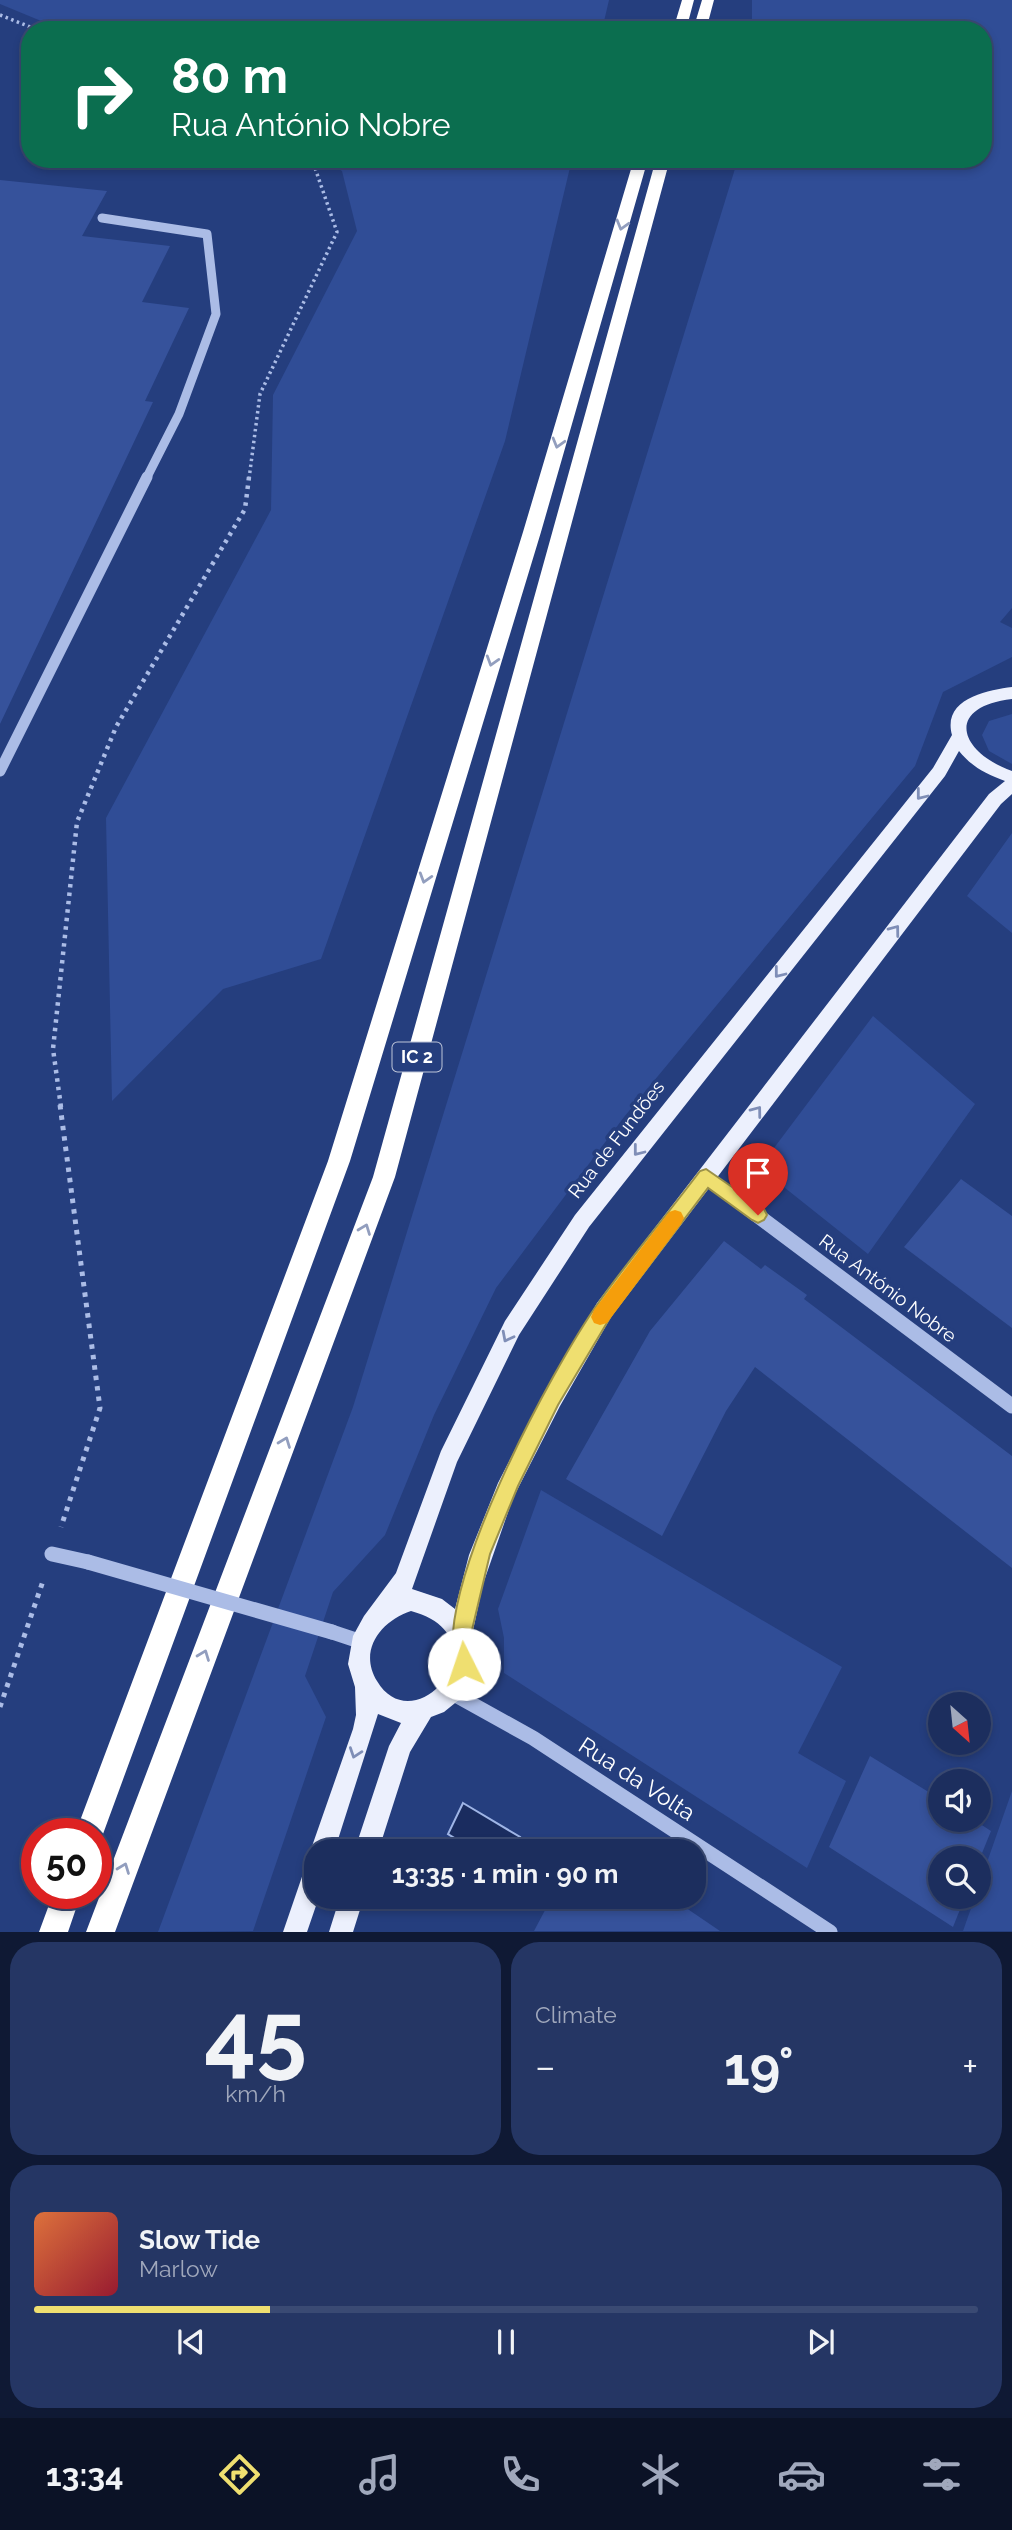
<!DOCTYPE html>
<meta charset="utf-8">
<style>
:root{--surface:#1c2e5e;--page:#253664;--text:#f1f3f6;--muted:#a0a8bc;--line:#3a4a73;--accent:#efdf70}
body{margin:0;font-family:Raleway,sans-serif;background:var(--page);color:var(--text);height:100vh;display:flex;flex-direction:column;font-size:26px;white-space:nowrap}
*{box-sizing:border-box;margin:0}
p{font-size:23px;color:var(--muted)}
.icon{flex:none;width:38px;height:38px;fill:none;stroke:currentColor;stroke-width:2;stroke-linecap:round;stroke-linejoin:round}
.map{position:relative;height:1932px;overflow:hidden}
.drawer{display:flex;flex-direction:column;gap:10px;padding:10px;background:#0f1934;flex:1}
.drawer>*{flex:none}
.banner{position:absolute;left:21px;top:21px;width:971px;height:147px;border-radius:28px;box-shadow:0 4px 10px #0003,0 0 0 2px var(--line);background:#0b6e4f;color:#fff;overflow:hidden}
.needle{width:46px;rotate:153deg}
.fabs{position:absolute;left:928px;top:1692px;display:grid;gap:14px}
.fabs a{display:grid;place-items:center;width:63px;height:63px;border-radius:50%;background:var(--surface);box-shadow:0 4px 10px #0003,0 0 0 2px var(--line);font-size:35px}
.speed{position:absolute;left:21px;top:1818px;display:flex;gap:14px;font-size:35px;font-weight:700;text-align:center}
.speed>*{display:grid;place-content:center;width:91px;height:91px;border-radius:50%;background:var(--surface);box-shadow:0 4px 10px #0003,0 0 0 2px var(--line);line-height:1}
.speed .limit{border:10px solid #d22;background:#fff;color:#111}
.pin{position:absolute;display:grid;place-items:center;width:60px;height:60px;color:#fff;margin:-72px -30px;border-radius:50% 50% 50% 0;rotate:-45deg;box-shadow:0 0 7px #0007}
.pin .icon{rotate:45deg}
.me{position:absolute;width:77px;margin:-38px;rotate:356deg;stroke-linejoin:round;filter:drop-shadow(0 0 5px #0008)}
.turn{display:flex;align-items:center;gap:24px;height:147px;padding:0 35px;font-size:32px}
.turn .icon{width:91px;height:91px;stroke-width:2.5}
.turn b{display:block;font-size:49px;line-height:60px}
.big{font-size:52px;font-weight:700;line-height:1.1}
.drawer .widget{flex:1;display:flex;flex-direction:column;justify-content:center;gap:10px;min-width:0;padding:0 24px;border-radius:28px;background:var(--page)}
.drawer .dial{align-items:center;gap:0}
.dial b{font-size:91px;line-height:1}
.song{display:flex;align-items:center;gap:21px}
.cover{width:84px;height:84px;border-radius:10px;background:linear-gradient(135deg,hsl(20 70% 55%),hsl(350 70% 35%))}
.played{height:7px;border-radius:4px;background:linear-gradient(90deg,var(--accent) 25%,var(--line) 25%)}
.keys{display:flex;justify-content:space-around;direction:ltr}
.heat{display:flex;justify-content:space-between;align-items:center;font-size:38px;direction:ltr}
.drawer .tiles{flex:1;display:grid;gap:10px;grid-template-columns:1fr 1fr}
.widget:last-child{grid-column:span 2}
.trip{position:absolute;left:304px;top:1839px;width:402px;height:70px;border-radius:28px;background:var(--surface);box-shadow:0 4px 10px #0003,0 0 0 2px var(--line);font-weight:700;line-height:70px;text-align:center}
.tabs{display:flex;height:112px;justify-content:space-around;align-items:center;background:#0b1226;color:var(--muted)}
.tabs .icon{width:49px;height:49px}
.tabs .selected{color:var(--accent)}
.tabs b{font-size:32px;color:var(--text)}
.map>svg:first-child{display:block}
.green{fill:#304d96}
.water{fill:#1a2c5f;stroke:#9fb5e6;stroke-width:2}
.building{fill:#36529b}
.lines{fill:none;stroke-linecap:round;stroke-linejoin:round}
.path-far2{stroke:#abbce6;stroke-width:3.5;stroke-dasharray:2.5 3.5;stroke-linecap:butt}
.path-far1{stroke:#abbce6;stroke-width:4.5;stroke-dasharray:3.5 5;stroke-linecap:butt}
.path{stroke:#abbce6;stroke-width:5;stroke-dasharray:4.5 6;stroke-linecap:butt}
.minor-far2{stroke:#abbce6;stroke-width:9}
.minor-far1{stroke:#abbce6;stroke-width:11}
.minor{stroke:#abbce6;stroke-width:15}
.major{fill:#ecf0fd;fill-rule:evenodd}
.highway{fill:#fff;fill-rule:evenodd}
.minor-bridge{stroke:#abbce6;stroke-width:15}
.oneway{stroke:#929ebe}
.oneway2{stroke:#7f8eb7}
.route{fill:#efdf70;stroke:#9b9149;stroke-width:2}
.slow{fill:#f59e0b}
.labels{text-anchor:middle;stroke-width:7;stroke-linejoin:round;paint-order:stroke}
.shield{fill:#253e7e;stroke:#bec5d8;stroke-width:2}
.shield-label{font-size:18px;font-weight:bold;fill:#fff}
.street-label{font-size:19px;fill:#fff;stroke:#253e7e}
.near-street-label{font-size:23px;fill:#fff;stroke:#253e7e}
</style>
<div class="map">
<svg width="1012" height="1932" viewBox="0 0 1012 1932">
<rect width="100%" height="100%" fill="#253e7e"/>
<path class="green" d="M0,0H609L602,30H63L0,4Z
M752,0H1012V608L1000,622L1012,628V657L943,692L915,766L624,1117L496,1288L434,1415L385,1535L333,1592L305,1676L326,1717L253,1931L158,1932L353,1407L738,159H984V30H752Z
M322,159H572L505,441L321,959L223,989L112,1101L106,818L271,510L273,395L357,231L342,171Z
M1012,714V764L989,751L982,735L989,721Z
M1012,833V933L967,896Z
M873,1016L975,1104L868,1254L775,1180L768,1156Z
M541,1490L842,1667L798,1753L846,1781L807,1868L504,1673V1638L498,1609Z
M1012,1791V1931H963L975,1897H978V1888Z"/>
<path class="water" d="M463,1803L520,1837L514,1851H476L448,1834Z"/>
<path class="building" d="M0,180L107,191L82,236L170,246L142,302L189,308L145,401L153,402L0,724Z
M961,1179L1012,1216V1328L904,1247Z
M724,1241L761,1269L765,1265L807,1295L804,1299L1012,1456V1568L755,1367L726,1411L662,1536L566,1479L650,1331Z
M870,1756L940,1799V1820H974L991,1831L978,1863V1858H940V1897H965L953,1927L829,1847Z
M552,1897H670L720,1931H534Z"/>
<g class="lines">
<path class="path-far2" d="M0,15L38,30
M249,479L260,394L337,232L315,168L300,159"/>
<path class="path-far1" d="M61,1107L53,1049L77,822L116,727L245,509L249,477"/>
<path class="path" d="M60,1105L100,1408L61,1527
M0,1707L43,1581"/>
<path class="minor-far2" d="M102,218L207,234L216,314L179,414L146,479"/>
<path class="minor-far1" d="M0,771L147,477"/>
<path class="minor" d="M706,1177L1012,1406
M52,1554L88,1562
M332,1632L362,1642
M452,1693L533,1738L830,1932"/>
<path class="major" d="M1012,687V699C944,707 959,752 1012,771V794L1001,804L611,1317L560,1406L513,1498L483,1584L472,1635L476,1654L473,1674L460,1699L444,1712L431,1717L410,1752L378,1852H354L389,1746L401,1723L378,1714L334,1852H317V1897H319L307,1932H283L305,1868L309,1860L313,1858L310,1852L353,1729L356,1715L355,1687L348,1664L353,1636L364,1616L396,1573L441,1451L505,1321L575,1215L933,768L952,735C942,699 987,690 1012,687ZM959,751C972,767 986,774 1005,781L989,794L597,1303L529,1422L498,1483L469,1555L455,1609L442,1599L412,1589L457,1462L519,1335L589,1227L945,776ZM411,1611C507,1637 415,1745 377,1681C358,1650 381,1621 411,1611Z
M340,1897H364L353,1932H329Z"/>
<path class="highway" d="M682,0H694L686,30H673Z
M702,0H714L706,30H693Z
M634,159H648L541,532L350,1161L103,1834L96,1845V1834H75L328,1161L523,532Z
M656,159H670L395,1177L115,1932H86L373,1177Z
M53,1894H81L68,1932H39Z"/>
<path class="minor-bridge" d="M88,1562L332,1632"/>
</g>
<defs><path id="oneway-chevron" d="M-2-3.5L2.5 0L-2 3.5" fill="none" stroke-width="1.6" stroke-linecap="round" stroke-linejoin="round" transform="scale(1.75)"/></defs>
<g class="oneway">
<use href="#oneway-chevron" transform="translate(622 225) rotate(106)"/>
<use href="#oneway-chevron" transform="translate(558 443) rotate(106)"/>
<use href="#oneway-chevron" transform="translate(492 661) rotate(107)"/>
<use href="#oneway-chevron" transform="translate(425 878) rotate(107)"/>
<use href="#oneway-chevron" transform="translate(365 1229) rotate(-69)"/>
<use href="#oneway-chevron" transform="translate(285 1442) rotate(-69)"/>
<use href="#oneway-chevron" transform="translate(204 1655) rotate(-69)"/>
<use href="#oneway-chevron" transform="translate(124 1868) rotate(-69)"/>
</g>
<g class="oneway2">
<use href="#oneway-chevron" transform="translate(921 795) rotate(128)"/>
<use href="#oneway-chevron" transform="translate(895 930) rotate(-53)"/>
<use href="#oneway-chevron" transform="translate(779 973) rotate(128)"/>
<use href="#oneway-chevron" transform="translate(757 1111) rotate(-53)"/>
<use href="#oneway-chevron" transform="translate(638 1151) rotate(128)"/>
<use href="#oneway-chevron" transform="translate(507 1337) rotate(117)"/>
<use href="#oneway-chevron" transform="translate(355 1753) rotate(109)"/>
</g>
<path class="route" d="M706,1169L764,1209L767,1215L764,1220L758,1223L752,1220L708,1188L611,1316L558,1405L518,1486L490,1554L471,1634L475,1664L472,1671L464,1674L457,1671C427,1599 554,1365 599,1302C631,1257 667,1215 700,1171Z"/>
<path class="slow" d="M675,1210L681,1212L684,1218L681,1224L607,1323L600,1325L594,1323L591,1317L594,1310L669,1212Z"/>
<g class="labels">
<rect class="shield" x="392.5" y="1042.5" width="49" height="29" rx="5"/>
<g class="shield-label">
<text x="417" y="1063">IC 2</text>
</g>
<g class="street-label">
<text transform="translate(616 1139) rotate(-52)" y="7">Rua de Fundões</text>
<text transform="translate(888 1288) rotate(37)" y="7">Rua António Nobre</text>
</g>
<g class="near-street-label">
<text transform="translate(637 1779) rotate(33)" y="8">Rua da Volta</text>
</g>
</g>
</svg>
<div class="fabs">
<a><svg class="needle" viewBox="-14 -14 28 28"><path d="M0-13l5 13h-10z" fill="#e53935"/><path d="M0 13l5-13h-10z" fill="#a0a8bc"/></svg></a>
<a><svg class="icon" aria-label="sound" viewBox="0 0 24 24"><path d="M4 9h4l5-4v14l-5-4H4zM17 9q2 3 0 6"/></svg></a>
<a><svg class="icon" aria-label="search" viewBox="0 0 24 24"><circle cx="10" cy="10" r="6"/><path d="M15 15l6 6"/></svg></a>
</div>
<div class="speed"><div class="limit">50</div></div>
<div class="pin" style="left:758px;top:1215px;background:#d93025"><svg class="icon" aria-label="arrive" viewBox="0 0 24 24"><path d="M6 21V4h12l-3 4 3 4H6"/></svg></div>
<svg class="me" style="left:464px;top:1664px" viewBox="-20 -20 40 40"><circle r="19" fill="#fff"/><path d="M0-13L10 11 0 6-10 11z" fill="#efdf70"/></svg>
<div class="trip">13:35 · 1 min · 90 m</div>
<div class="banner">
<div class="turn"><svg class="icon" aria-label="right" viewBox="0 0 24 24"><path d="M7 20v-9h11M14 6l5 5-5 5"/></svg><div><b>80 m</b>Rua António Nobre</div></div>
</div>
</div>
<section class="drawer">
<div class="tiles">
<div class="widget dial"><b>45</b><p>km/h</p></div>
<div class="widget"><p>Climate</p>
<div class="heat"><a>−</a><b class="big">19°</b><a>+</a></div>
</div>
<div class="widget">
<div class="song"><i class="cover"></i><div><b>Slow Tide</b><p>Marlow</p></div></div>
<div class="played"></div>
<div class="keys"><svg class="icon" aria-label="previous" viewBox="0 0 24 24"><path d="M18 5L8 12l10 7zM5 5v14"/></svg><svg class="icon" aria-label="pause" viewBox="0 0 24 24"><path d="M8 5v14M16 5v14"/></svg><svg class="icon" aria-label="next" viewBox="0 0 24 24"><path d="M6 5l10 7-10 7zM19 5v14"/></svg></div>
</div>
</div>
</section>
<nav class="tabs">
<b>13:34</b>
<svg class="icon selected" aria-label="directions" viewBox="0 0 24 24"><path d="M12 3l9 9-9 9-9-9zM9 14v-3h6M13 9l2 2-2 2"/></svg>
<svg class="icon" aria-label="music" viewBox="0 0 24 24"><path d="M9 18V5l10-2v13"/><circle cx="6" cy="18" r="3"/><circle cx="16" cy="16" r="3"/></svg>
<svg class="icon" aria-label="phone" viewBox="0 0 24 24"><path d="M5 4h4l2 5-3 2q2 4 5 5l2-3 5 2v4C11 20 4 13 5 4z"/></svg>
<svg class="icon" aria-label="climate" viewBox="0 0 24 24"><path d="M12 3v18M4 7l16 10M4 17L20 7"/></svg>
<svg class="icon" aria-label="car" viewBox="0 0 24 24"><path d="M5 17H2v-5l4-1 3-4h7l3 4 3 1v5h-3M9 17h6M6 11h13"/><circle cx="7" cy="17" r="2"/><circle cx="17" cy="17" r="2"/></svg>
<svg class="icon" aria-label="filters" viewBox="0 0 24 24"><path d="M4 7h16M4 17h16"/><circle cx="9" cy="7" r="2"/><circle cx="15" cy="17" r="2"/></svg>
</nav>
